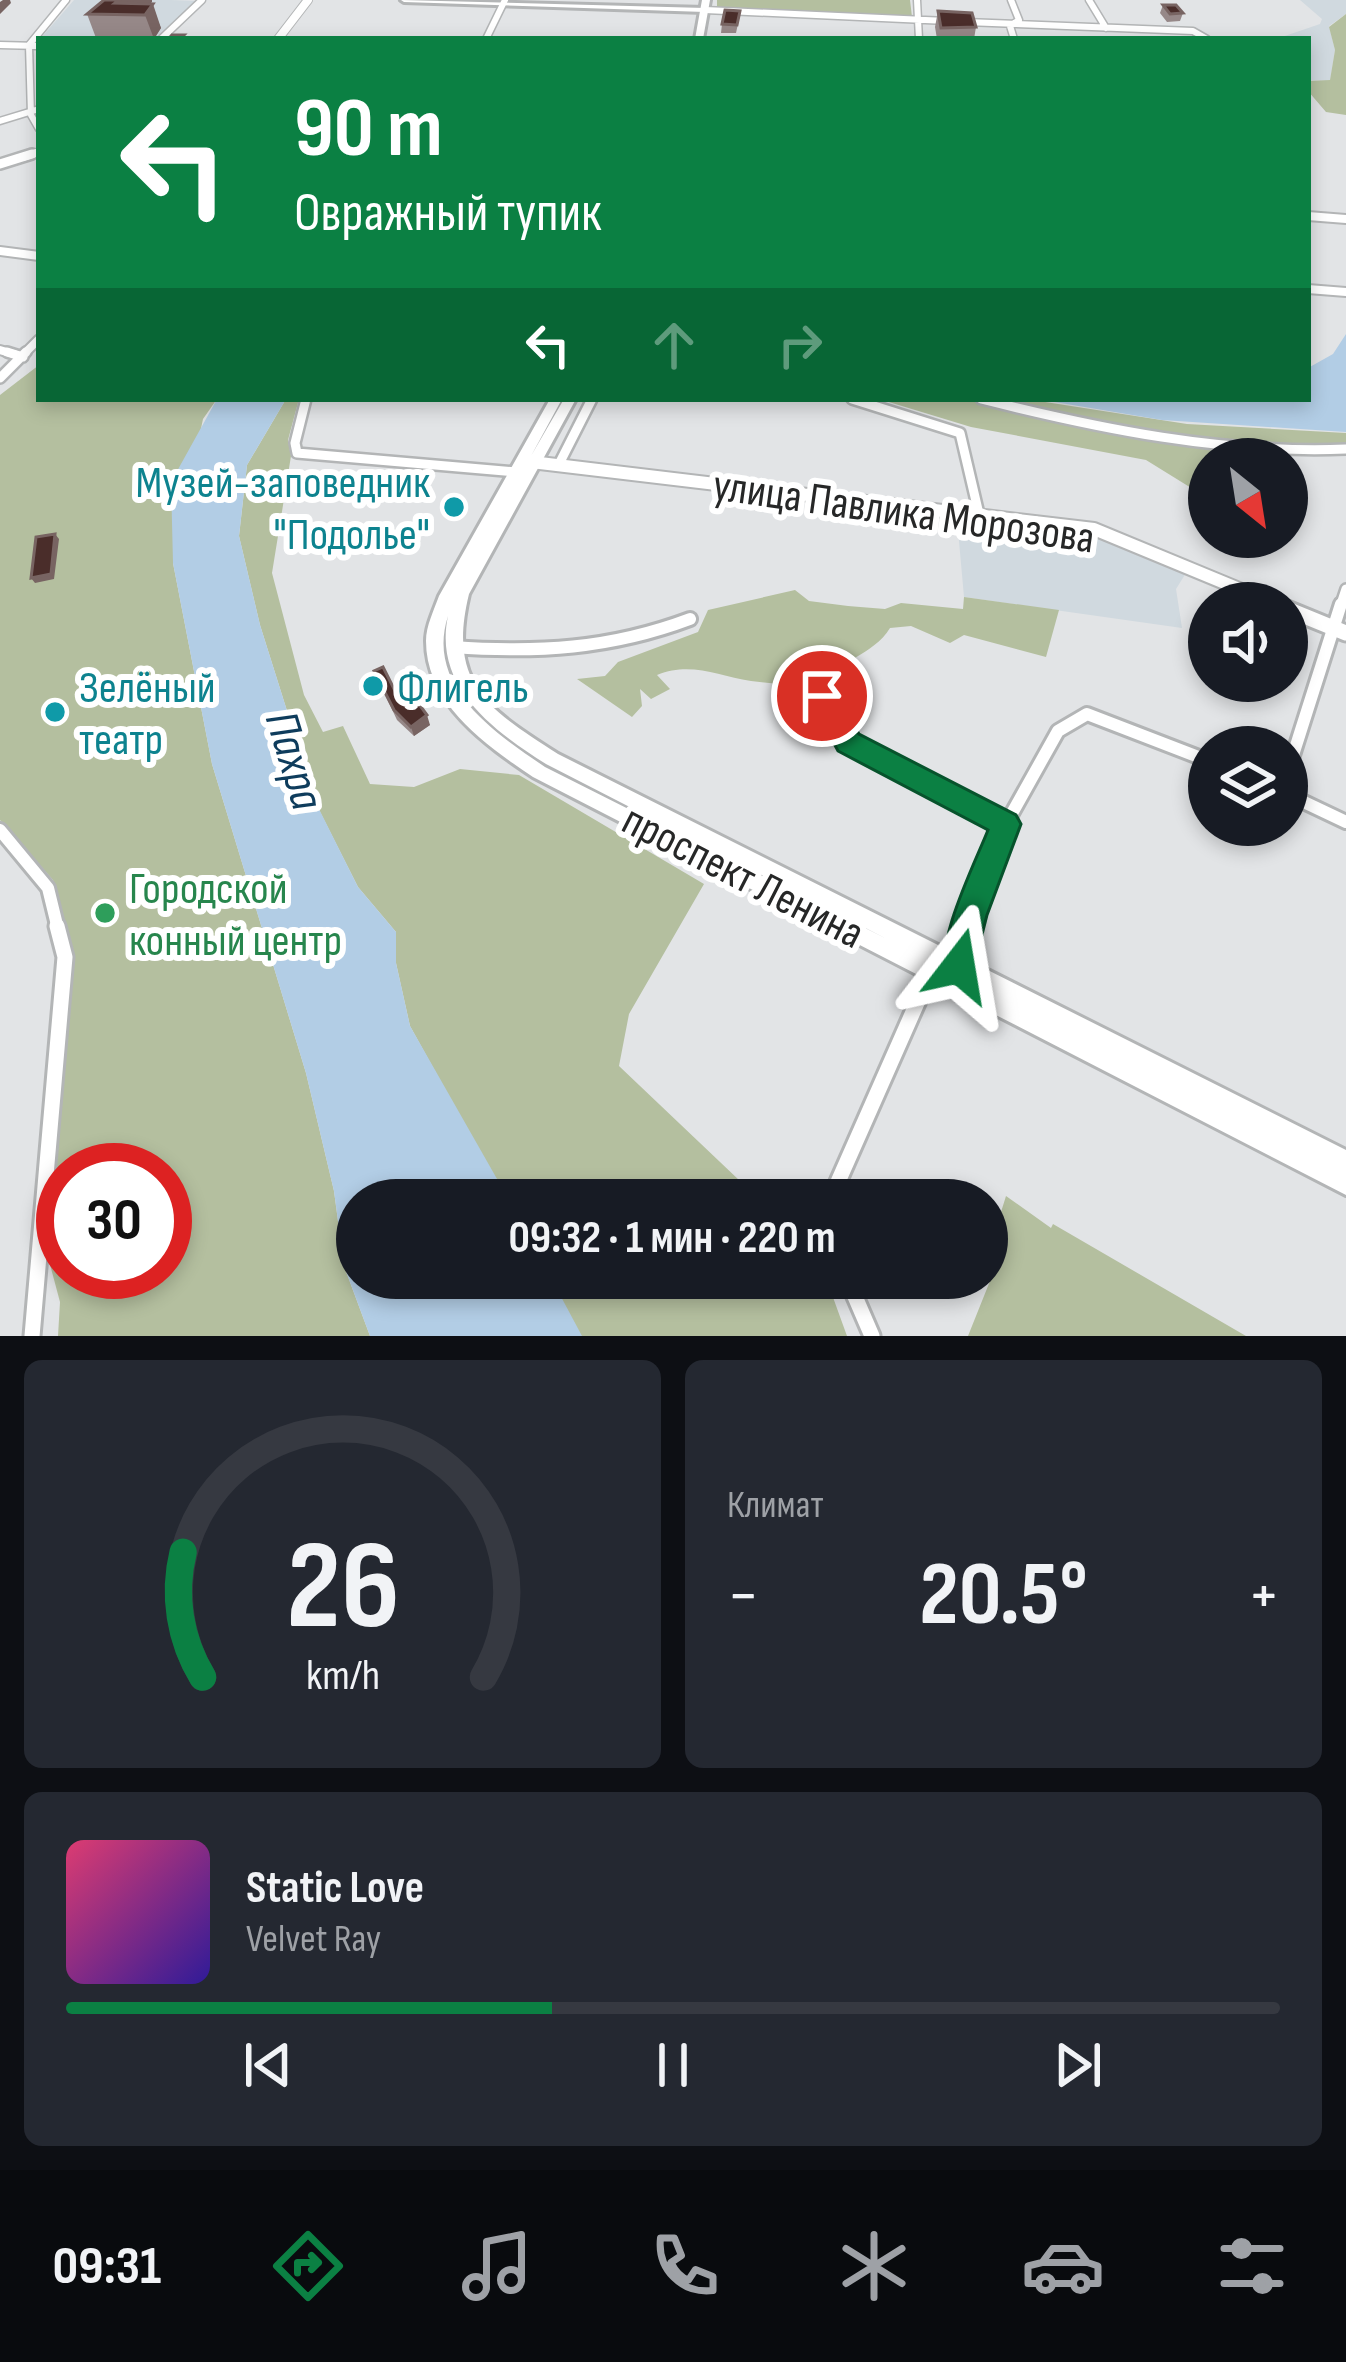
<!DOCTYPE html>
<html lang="ru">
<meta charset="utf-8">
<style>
:root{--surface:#171b24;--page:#242831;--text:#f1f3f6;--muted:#9ea1a6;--line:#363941;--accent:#0b8043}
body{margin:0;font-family:"Sofia Sans Condensed",sans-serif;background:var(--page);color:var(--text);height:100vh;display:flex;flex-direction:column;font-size:45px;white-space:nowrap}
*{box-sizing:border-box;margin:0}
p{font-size:39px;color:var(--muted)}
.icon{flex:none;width:66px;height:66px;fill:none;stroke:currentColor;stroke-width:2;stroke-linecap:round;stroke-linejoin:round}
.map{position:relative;height:1336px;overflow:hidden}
.details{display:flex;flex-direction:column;gap:24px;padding:24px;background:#0d0f14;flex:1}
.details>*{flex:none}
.top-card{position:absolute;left:36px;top:36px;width:1275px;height:366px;border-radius:0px;box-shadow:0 6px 18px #0003;background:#0b8043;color:#fff;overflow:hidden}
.needle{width:78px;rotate:150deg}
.fabs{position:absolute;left:1188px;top:438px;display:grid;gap:24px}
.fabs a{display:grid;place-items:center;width:120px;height:120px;border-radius:50%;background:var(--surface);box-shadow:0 6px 18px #0003;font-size:60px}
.speed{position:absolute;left:36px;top:1143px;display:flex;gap:24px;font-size:60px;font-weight:700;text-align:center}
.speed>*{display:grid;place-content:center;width:156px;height:156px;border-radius:50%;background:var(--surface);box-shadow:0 6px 18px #0003;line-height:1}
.speed .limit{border:18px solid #d22;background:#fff;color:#111}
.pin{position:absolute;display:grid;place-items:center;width:102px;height:102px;color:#fff;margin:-51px;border:6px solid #fff;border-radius:50%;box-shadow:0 3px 12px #0007}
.me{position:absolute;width:132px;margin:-66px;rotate:14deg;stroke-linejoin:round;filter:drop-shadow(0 0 9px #0008)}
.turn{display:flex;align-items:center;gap:42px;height:252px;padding:0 60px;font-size:54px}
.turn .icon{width:156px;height:156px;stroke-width:2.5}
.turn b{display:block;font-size:84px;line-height:102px}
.lanes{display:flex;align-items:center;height:114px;padding:0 60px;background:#0003;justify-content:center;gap:60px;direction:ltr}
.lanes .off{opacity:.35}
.big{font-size:90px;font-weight:700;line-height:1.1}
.details .card{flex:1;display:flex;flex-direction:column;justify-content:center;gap:18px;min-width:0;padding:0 42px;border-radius:18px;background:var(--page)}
.details .dial{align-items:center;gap:0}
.dial svg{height:312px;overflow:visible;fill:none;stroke:var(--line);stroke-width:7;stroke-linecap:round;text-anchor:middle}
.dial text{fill:var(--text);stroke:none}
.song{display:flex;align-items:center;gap:36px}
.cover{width:144px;height:144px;border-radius:18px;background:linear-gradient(135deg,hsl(340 70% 55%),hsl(250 70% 35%))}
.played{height:12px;border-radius:6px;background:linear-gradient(90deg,var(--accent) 40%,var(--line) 40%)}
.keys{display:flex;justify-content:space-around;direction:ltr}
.heat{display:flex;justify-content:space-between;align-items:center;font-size:66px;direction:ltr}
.details .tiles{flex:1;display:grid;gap:24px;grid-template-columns:1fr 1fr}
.card:last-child{grid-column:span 2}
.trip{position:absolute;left:336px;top:1179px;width:672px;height:120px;border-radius:60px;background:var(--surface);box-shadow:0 6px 18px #0003;font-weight:700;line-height:120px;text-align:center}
.dock{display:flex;height:192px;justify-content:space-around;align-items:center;background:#090b0e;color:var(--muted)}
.dock .icon{width:84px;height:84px}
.dock .selected{color:var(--accent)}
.dock b{font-size:54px;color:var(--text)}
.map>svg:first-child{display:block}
.built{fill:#d0d9df}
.green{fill:#b4bf9f;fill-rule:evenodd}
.water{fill:#b2cde5}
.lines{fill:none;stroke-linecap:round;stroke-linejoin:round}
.minor-far4-casing{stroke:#b3b5b6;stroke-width:9}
.minor-far3-casing{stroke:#b3b5b6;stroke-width:12}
.minor-far2-casing{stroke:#b3b5b6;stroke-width:14}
.minor-far1-casing{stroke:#b3b5b6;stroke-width:18}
.minor-casing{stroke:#b3b5b6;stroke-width:21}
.tertiary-far3-casing{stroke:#b3b5b6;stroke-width:10}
.tertiary-far2-casing{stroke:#b3b5b6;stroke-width:14}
.tertiary-far1-casing{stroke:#b3b5b6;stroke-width:16}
.tertiary-casing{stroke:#b3b5b6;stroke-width:21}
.secondary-casing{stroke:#b3b5b6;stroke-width:6}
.primary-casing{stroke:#b3b5b6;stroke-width:6}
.minor-far4{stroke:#fff;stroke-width:6}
.minor-far3{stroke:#fff;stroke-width:8}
.minor-far2{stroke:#fff;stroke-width:9}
.minor-far1{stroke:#fff;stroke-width:12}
.minor{stroke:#fff;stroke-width:15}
.tertiary-far3{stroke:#fff;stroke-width:8}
.tertiary-far2{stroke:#fff;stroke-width:9}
.tertiary-far1{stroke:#fff;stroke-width:12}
.tertiary{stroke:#fff;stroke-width:15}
.secondary{fill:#fff;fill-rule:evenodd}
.primary{fill:#fff;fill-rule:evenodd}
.wall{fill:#968888}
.shaded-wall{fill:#786462}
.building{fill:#4a2d2a;stroke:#786462;stroke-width:3}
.route{fill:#0b8043;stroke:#07532c;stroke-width:3}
.culture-dot{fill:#0f9aa8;stroke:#fff;stroke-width:4.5}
.leisure-dot{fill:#2e9e5b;stroke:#fff;stroke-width:4.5}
.labels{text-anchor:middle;stroke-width:12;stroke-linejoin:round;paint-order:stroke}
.culture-label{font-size:45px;fill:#0d838f;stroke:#fff;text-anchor:start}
.street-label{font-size:45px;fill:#262727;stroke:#fff}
.leisure-label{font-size:45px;fill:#27864d;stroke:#fff;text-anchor:start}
.water-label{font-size:48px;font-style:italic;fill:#0e3c5c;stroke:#fff}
</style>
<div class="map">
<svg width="1346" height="1336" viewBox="0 0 1346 1336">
<rect width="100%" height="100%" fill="#e2e4e6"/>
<path class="built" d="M74,0H171L198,1L158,39H40Z
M1300,0H1346V14L1329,26L1335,50L1330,81L1308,80V39H1276L1320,24L1322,19Z
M957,519L1101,537L1186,573L1176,589L1182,628L964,597Z"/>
<path class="green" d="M717,0H910L912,17L717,9Z
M1346,14V115L1326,112L1308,91V81L1330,80L1335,50L1329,27Z
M39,365V399H217L203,419L173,563L212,764L306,1073L334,1191L344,1266L370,1336H58L60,1302L48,1257L73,952L53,880L0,820V395ZM63,1170H165V1272H63Z
M286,399H299L288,440L291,456L272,573L304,695L323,732L343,726L370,784L414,787L460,769L519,775L704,884L629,1014L619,1066L760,1200H506L410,1026L396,963V932L358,887L317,806L260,625L239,536L247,465Z
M879,399H1026L1187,424L1346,433V453L1263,452L1274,459H1209V499L1146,460L971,427Z
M795,590L809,601L848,606L885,609L901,603L963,609L964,597L1059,610L1046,657L964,635L950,643L911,626L890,628C873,656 838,659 819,688C796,685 774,684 751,681C718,676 691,661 657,675L670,689L651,699L640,689L642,706L632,717L577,679L605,676L618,662L698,632L708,610Z
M1006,1196L1051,1228L1053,1224L1246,1336H968L994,1271L992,1241Z
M549,1278H826L847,1336H581Z"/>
<path class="water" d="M1346,334V432L1162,420L1037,399H1308V368L1333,354Z
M217,399H286L247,465L239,536L260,625L316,803L358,887L396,932V963L410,1026L509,1200H357V1278H551L582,1336H370L344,1266L334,1191L306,1073L212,764L173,563L171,482Z"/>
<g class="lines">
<defs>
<path id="minor-far4" d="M917,0L919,39
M1011,0L1019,20L1010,26L1014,39
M1089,0L1106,28
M705,10L947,21
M966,22L1193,31L1207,39
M161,39L202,0
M486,39L505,0
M0,45L39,46
M0,121L39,109
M39,129L31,115L29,45L66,0"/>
<path id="minor-far3" d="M1308,216L1346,219
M0,251L39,256
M1308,289L1346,292
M0,350L17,355
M23,355L39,339"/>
<path id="minor-far2" d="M7,352L23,357
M0,378L26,352
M306,399L295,443L297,453L516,472
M852,399L960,433L979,514
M981,399C1101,429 1222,454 1346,449
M558,466L592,399
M1340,607L1346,589"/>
<path id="minor-far1" d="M453,647C537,653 610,649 690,619
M822,696L849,742L1006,824
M1287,774L1341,604
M1287,794L1346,822
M0,830L48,888L58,929
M968,929L1006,824L1058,731L1087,714L1209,761"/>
<path id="minor" d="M959,966L969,926
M830,1200L932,969
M847,1278L872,1336
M32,1336L65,957L57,926"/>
<path id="tertiary-far3" d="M278,39L308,0
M23,157L39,152"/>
<path id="tertiary-far2" d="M0,164L32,154"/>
<path id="tertiary-far1" d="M523,461L1094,529L1273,603"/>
<path id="tertiary" d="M1287,609L1346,633"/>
<path id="secondary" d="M401,0L705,8L709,10L705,12L404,2Z"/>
<path id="primary" d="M702,0H710L703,39H695Z
M550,399H562L531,456L564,399H576L469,594C447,684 488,709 558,754L1346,1150V1195L533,777C487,746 426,704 426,641C426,626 434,610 439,596ZM448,616C433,687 493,730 546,764L887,939L545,767C495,733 425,687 448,616Z"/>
</defs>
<use href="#minor-far4" class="minor-far4-casing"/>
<use href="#minor-far3" class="minor-far3-casing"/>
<use href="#minor-far2" class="minor-far2-casing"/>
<use href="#minor-far1" class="minor-far1-casing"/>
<use href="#minor" class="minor-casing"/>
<use href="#tertiary-far3" class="tertiary-far3-casing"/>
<use href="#tertiary-far2" class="tertiary-far2-casing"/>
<use href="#tertiary-far1" class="tertiary-far1-casing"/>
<use href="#tertiary" class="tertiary-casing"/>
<use href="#secondary" class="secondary-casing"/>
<use href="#primary" class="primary-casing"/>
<use href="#minor-far4" class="minor-far4"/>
<use href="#minor-far3" class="minor-far3"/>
<use href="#minor-far2" class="minor-far2"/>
<use href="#minor-far1" class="minor-far1"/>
<use href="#minor" class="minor"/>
<use href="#tertiary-far3" class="tertiary-far3"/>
<use href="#tertiary-far2" class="tertiary-far2"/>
<use href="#tertiary-far1" class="tertiary-far1"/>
<use href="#tertiary" class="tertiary"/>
<use href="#secondary" class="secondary"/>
<use href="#primary" class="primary"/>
</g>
<path class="wall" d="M104,0H152L150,4L161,28L154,39L96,38L87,14Z
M1163,5L1183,13L1180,21L1167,22L1160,13Z
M938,11L976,27L974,39H937L935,27Z
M739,19L736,33H721L722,24Z
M374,671L394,689L430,725L414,736L397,720Z"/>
<path class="shaded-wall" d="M3,0H10L11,3L0,14V2Z
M119,0H152V2L138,15L115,3Z
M153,4L161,28L154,39L145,15Z
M55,534L59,539L54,579L35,583L31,578Z
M427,715L430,725L414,736L411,727Z"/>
<path class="building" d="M104,0H119L115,3L153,4L145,15L87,14Z
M1163,5H1176L1183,13L1170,14Z
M725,10L740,11L737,25L722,24Z
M938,11L972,13L976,27L941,28Z
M172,35H184L180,39H169Z
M55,534L51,574L31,578L36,537Z
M383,667L394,689L405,685L427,715L411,727L394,710L374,671Z"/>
<path class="route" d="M822,685L832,688L859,734L1016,815L1021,824L987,915L971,978L959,982L947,978C933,946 975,863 988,830L838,751L808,696Z"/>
<g class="culture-dot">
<circle cx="454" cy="507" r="12"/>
<circle cx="373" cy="686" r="12"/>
<circle cx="55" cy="712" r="12"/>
</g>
<circle class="leisure-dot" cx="105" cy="913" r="12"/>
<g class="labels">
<g class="culture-label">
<text x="430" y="497" text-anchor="end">Музей-заповедник<tspan x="430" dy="52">"Подолье"</tspan></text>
<text x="79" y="702">Зелёный<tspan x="79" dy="52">театр</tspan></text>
<text x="397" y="702">Флигель</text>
</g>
<g class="street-label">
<text transform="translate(904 510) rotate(8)" y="16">улица Павлика Морозова</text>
<text transform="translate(744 875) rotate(27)" y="16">проспект Ленина</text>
</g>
<g class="leisure-label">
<text x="129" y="903">Городской<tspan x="129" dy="52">конный центр</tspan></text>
</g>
<g class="water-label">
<text transform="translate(296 760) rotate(73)" y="17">Пахра</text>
</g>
</g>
</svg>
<div class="fabs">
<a><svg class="needle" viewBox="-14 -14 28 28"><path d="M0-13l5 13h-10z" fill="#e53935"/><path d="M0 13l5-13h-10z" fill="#9ea1a6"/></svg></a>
<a><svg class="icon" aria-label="sound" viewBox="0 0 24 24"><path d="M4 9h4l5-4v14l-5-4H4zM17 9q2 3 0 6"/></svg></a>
<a><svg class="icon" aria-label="layers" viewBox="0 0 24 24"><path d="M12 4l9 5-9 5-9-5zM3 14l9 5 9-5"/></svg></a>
</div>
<div class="speed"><div class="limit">30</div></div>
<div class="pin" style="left:822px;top:696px;background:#d93025"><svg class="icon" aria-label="arrive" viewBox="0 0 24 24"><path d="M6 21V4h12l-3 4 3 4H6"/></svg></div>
<svg class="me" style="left:959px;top:966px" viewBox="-20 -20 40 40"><path d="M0-17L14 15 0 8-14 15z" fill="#0b8043" stroke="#fff" stroke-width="4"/></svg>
<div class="trip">09:32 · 1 мин · 220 m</div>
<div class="top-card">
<div class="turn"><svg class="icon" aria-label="left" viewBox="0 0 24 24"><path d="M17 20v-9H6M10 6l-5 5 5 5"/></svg><div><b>90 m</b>Овражный тупик</div></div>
<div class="lanes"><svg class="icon" aria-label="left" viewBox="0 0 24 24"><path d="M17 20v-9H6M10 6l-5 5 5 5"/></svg><svg class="icon off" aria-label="ahead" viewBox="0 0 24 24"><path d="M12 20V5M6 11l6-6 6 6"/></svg><svg class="icon off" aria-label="right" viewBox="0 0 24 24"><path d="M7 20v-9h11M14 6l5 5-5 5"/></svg></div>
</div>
</div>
<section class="details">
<div class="tiles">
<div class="card dial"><svg viewBox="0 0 100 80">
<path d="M14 69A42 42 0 1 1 86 69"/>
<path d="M14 69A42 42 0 0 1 9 37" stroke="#0b8043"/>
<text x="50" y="56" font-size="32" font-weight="700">26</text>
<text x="50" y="72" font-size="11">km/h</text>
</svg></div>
<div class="card"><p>Климат</p>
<div class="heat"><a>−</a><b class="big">20.5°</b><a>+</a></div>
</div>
<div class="card">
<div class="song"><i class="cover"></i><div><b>Static Love</b><p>Velvet Ray</p></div></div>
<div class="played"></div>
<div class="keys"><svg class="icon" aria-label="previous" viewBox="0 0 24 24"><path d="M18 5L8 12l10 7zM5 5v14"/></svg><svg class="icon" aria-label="pause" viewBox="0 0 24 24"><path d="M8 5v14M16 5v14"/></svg><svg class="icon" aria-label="next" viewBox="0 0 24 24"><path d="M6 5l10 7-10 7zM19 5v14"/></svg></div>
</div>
</div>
</section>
<nav class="dock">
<b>09:31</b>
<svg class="icon selected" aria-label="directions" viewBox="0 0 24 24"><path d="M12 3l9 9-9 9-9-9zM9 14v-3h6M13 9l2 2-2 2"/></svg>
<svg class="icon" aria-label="music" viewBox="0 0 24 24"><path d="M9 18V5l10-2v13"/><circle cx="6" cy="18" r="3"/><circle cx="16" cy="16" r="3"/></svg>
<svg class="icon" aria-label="phone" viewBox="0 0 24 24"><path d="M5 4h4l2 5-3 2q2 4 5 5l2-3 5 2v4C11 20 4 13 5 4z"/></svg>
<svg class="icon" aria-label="climate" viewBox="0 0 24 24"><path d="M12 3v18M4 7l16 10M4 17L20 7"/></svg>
<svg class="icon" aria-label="car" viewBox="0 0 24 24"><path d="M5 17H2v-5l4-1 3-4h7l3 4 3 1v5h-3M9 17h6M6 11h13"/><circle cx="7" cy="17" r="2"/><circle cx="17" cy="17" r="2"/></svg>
<svg class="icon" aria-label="filters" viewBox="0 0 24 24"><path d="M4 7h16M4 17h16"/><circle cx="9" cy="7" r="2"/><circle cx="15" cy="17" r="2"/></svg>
</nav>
